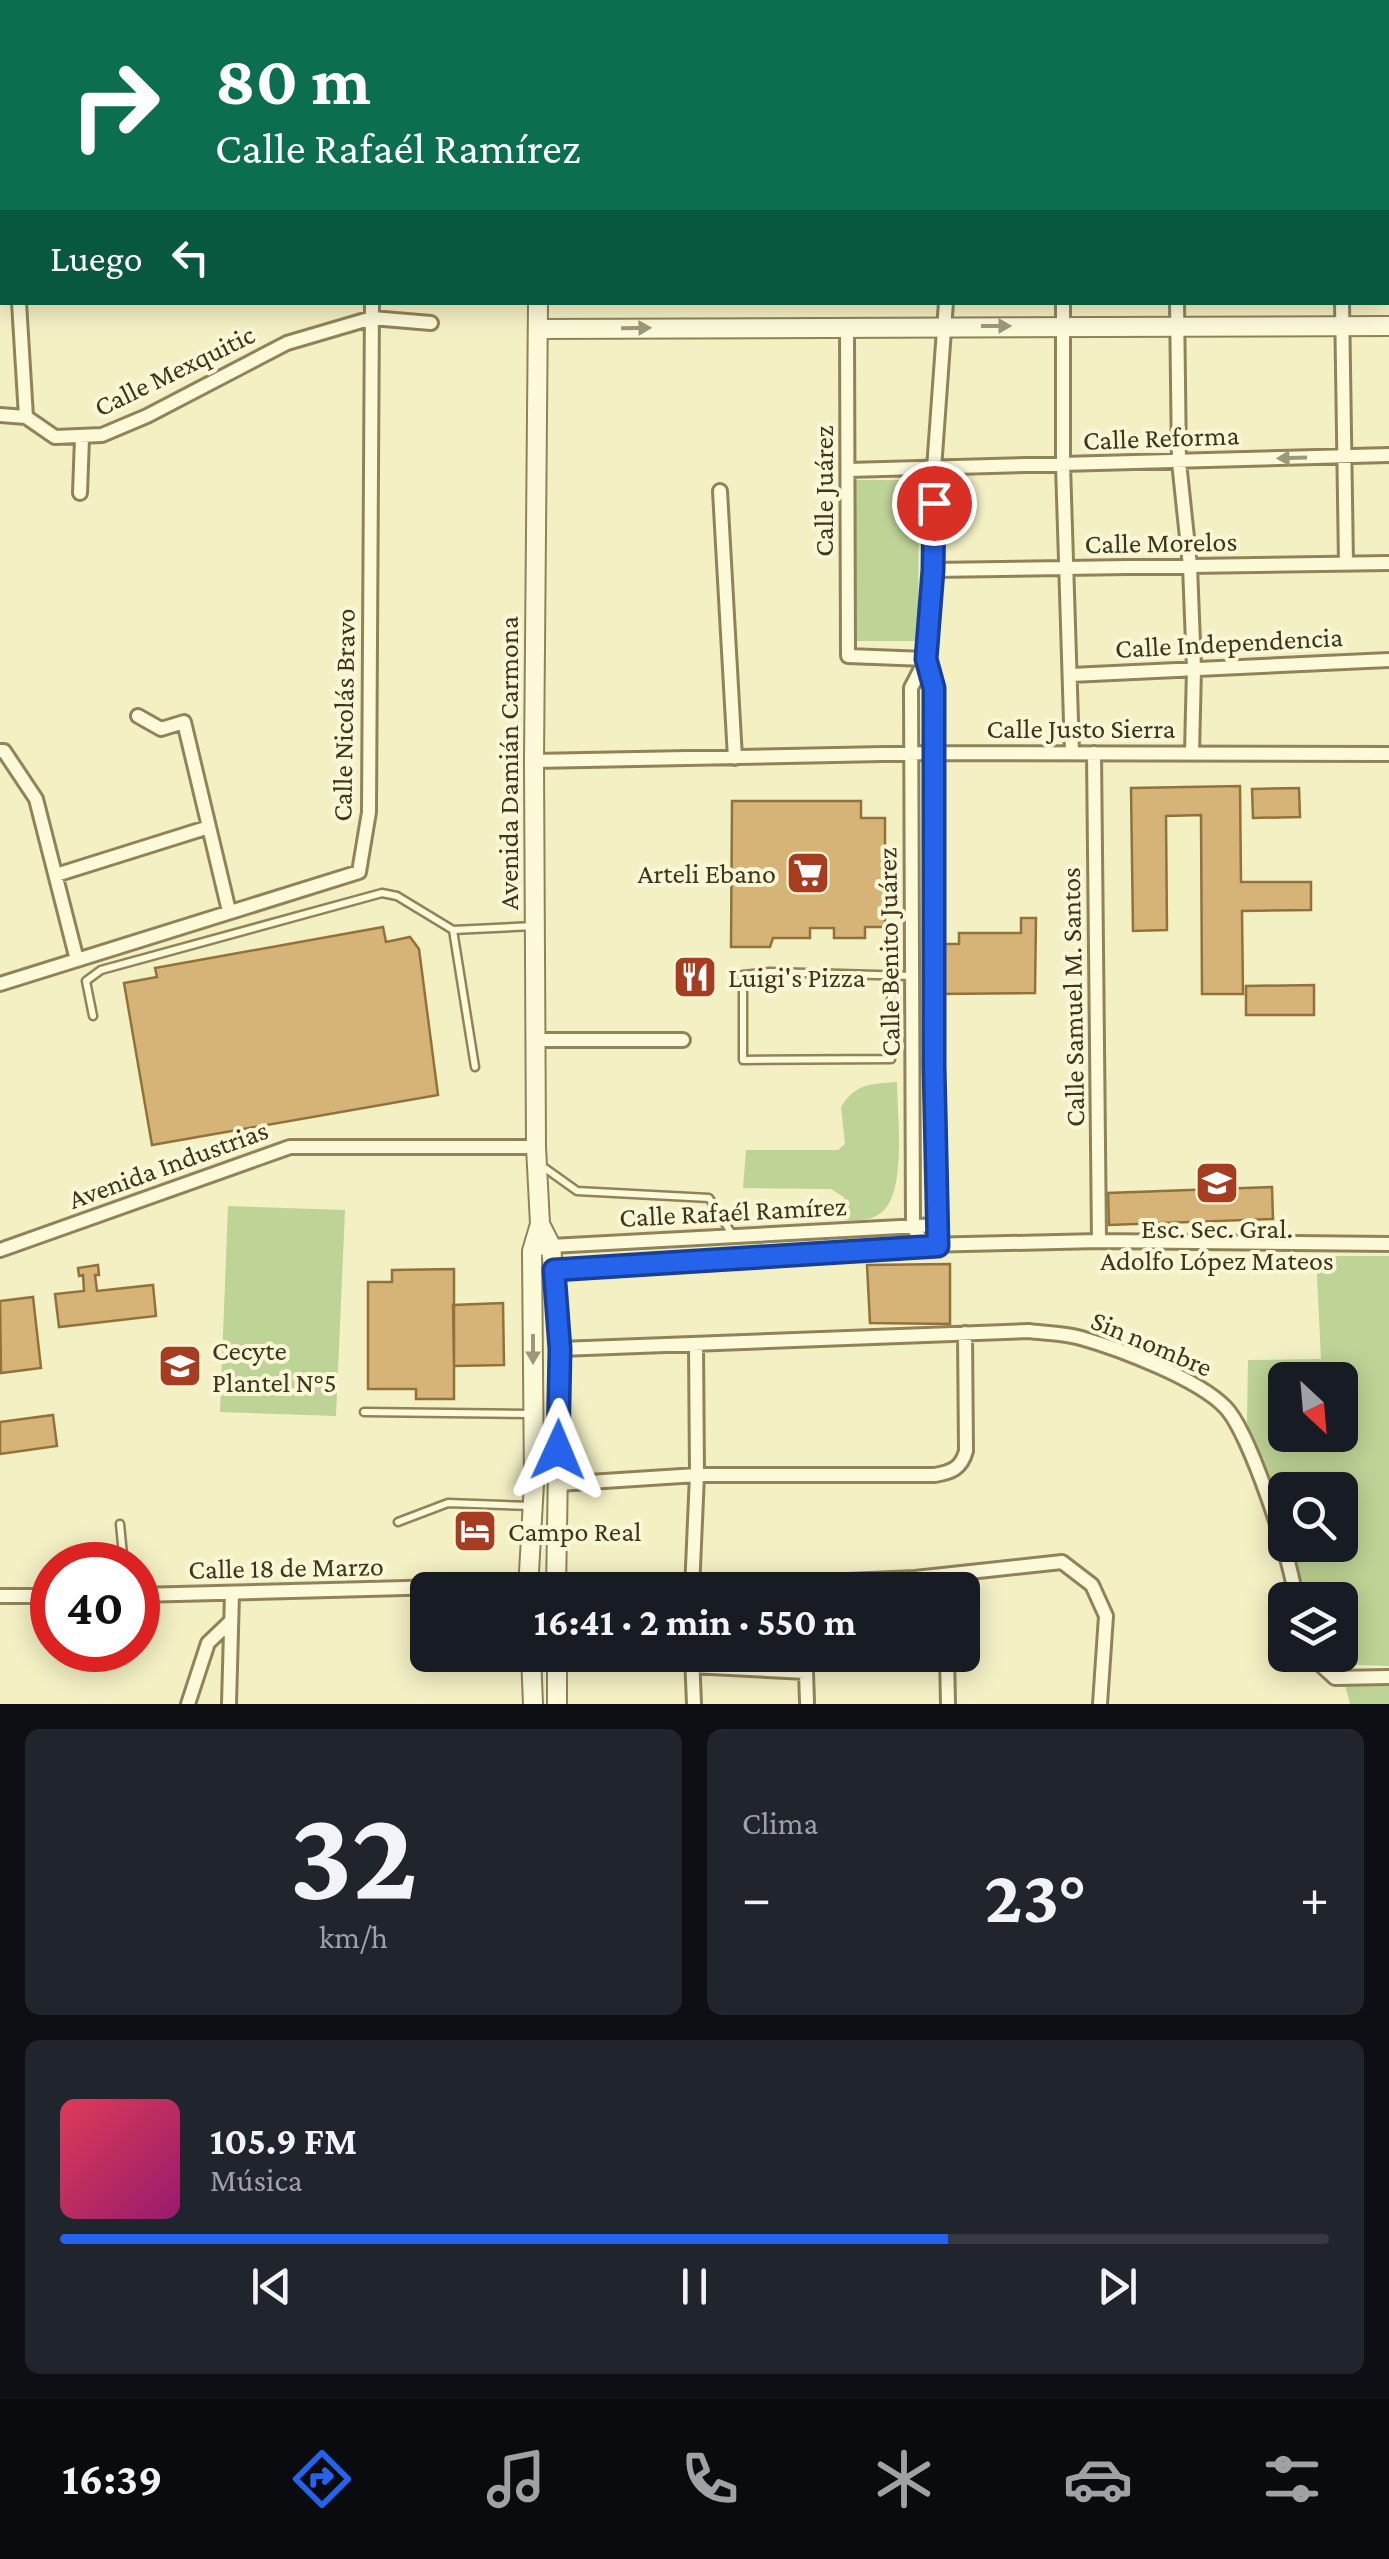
<!DOCTYPE html>
<html lang="es">
<meta charset="utf-8">
<style>
:root{--surface:#171b24;--page:#20242c;--text:#f1f3f6;--muted:#9ea1a6;--line:#363941;--accent:#2563eb}
body{margin:0;font-family:"Crimson Pro",serif;background:var(--page);color:var(--text);height:100vh;display:flex;flex-direction:column;font-size:38px;white-space:nowrap}
*{box-sizing:border-box;margin:0}
p{font-size:32px;color:var(--muted)}
.icon{flex:none;width:55px;height:55px;fill:none;stroke:currentColor;stroke-width:2;stroke-linecap:round;stroke-linejoin:round}
.map{position:relative;height:1704px;overflow:hidden}
.details{display:flex;flex-direction:column;gap:25px;padding:25px;background:#0d0f14;flex:1}
.details>*{flex:none}
.hud{position:absolute;left:0px;top:0px;width:1390px;height:305px;box-shadow:0 5px 25px #0003;background:#0b6e4f;color:#fff;overflow:hidden}
.needle{width:65px;rotate:154deg}
.controls{position:absolute;left:1268px;top:1362px;display:grid;gap:20px}
.controls a{display:grid;place-items:center;width:90px;height:90px;border-radius:15px;background:var(--surface);box-shadow:0 5px 25px #0003;font-size:50px}
.speed{position:absolute;left:30px;top:1542px;display:flex;gap:20px;font-size:50px;font-weight:700;text-align:center}
.speed>*{display:grid;place-content:center;width:130px;height:130px;border-radius:50%;background:var(--surface);box-shadow:0 5px 25px #0003;line-height:1}
.speed .limit{border:15px solid #d22;background:#fff;color:#111}
.pin{position:absolute;display:grid;place-items:center;width:85px;height:85px;color:#fff;margin:-42px;border:5px solid #fff;border-radius:50%;box-shadow:0 2px 10px #0007}
.me{position:absolute;width:110px;margin:-55px;rotate:1deg;stroke-linejoin:round;filter:drop-shadow(0 0 8px #0008)}
.turn{display:flex;align-items:center;gap:35px;height:210px;padding:0 50px;font-size:45px}
.turn .icon{width:130px;height:130px;stroke-width:2.5}
.turn b{display:block;font-size:70px;line-height:85px}
.then{display:flex;align-items:center;height:95px;padding:0 50px;background:#0003;gap:20px;font-size:38px}
.big{font-size:75px;font-weight:700;line-height:1.1}
.details .widget{flex:1;display:flex;flex-direction:column;justify-content:center;gap:15px;min-width:0;padding:0 35px;border-radius:15px;background:var(--page)}
.details .dial{align-items:center;gap:0}
.dial b{font-size:130px;line-height:1}
.song{display:flex;align-items:center;gap:30px}
.cover{width:120px;height:120px;border-radius:15px;background:linear-gradient(135deg,hsl(350 70% 55%),hsl(320 70% 35%))}
.played{height:10px;border-radius:5px;background:linear-gradient(90deg,var(--accent) 70%,var(--line) 70%)}
.keys{display:flex;justify-content:space-around;direction:ltr}
.heat{display:flex;justify-content:space-between;align-items:center;font-size:55px;direction:ltr}
.details .tiles{flex:1;display:grid;gap:25px;grid-template-columns:1fr 1fr}
.widget:last-child{grid-column:span 2}
.trip{position:absolute;left:410px;top:1572px;width:570px;height:100px;border-radius:15px;background:var(--surface);box-shadow:0 5px 25px #0003;font-weight:700;line-height:100px;text-align:center}
.menu{display:flex;height:160px;justify-content:space-around;align-items:center;background:#090b0e;color:var(--muted)}
.menu .icon{width:70px;height:70px}
.menu .current{color:var(--accent)}
.menu b{font-size:45px;color:var(--text)}
.map>svg:first-child{display:block}
.green{fill:#bed396;fill-rule:evenodd}
.building{fill:#d6b376;stroke:#93713a;stroke-width:2.5}
.lines{fill:none;stroke-linecap:round;stroke-linejoin:round}
.service-casing{stroke:#918358;stroke-width:11}
.minor-casing{stroke:#918358;stroke-width:18}
.tertiary-casing{stroke:#918358;stroke-width:22}
.service{stroke:#fcfad9;stroke-width:6}
.minor{stroke:#fcfad9;stroke-width:12}
.tertiary{stroke:#fcfad9;stroke-width:18}
.oneway{fill:#9e987b}
.route-casing{stroke:#184099;stroke-width:25}
.route{stroke:#2563eb;stroke-width:18}
.labels{text-anchor:middle;stroke-width:8;stroke-linejoin:round;paint-order:stroke}
.street-label{font-size:28px;fill:#3f351d;stroke:#f9f7d5}
.poi-label{font-size:28px;fill:#3f351d;stroke:#f9f7d5;text-anchor:start}
</style>
<div class="map">
<svg width="1389" height="1704" viewBox="0 0 1389 1704">
<rect width="100%" height="100%" fill="#f3f0c4"/>
<path class="green" d="M856,480H919L918,641H855Z
M897,1082C897,1112 907,1192 882,1212C871,1221 857,1221 844,1220V1197L831,1189L743,1188L746,1150H838L845,1144L841,1107C856,1083 871,1084 897,1082Z
M228,1206L345,1210L336,1416L220,1412Z
M1316,1256H1389V1666L1325,1664L1318,1655H1340V1600H1302L1292,1545H1340V1490H1285V1526L1247,1423L1248,1360L1321,1359ZM1285,1380H1340V1435H1285Z
M1389,1684V1704H1350L1345,1685Z"/>
<path class="building" d="M1240,786L1241,882H1311V910L1242,911L1243,994H1202L1201,815L1166,816L1167,930L1133,931L1131,788Z
M1299,788L1300,817L1253,818L1252,789Z
M732,801H861V818H885V927H865V938H834V928H810V938H773L770,947H731Z
M1021,918H1036L1035,993L936,994V944H959V933H1021Z
M383,927L386,942L410,937L419,949L438,1095L152,1145L124,983L157,977L155,968Z
M1314,985V1015H1246V986Z
M1272,1187L1273,1219L1109,1225L1108,1193Z
M950,1264V1324L870,1323L867,1265Z
M98,1265L99,1275H95L97,1291L153,1285L156,1316L59,1327L55,1294L84,1291L83,1275L79,1276L78,1268Z
M454,1269V1399H416V1389H368V1282H392V1270Z
M33,1297L41,1368L1,1373L0,1301Z
M503,1303L504,1365L454,1366L453,1305Z
M53,1415L57,1446L0,1454V1422Z"/>
<g class="lines">
<defs>
<path id="service" d="M453,930L475,1067
M891,977V1059L743,1060V975L770,972L912,976
M93,1016L86,981L101,970L382,893L397,896L453,930L534,926
M542,1166L577,1191L709,1198L732,1234
M364,1412L531,1414
M398,1522L448,1503L531,1506
M120,1524L124,1565"/>
<path id="minor" d="M237,0L239,2
M331,0L332,2
M630,0L651,2
M1146,0V2
M1325,0L1336,2
M1364,0V2
M784,2V0
M1076,2V0
M1388,10H1389
M1388,87H1389
M1388,210H1389
M0,274H2
M19,302L26,417
M1063,302V465L1072,753
M1177,302L1179,462L1190,566L1194,669L1192,753
M1342,302L1346,564
M847,326L848,656L926,659
M0,415L26,417L55,437L102,435L147,416L287,343L372,318L431,323
M848,470L1389,455
M720,491L735,758
M80,493L82,438
M933,570L1389,563
M926,659L934,688V1065L939,1246
M1071,675L1389,660
M138,716L161,729L184,722L229,911
M0,751H4L36,799L77,960
M1094,753L1099,1241
M534,761L932,753L1389,754
M56,875L209,827
M0,984L359,872L369,812L372,302
M535,1040H683
M924,1245L913,1227L911,688L926,659L933,570L934,469L946,302
M0,1250L290,1147H536
M532,1251L551,1246L937,1225
M548,1272L924,1245L1099,1241L1389,1244
M560,1349L1028,1331C1045,1333 1064,1333 1081,1338C1120,1349 1198,1379 1225,1407C1250,1432 1292,1562 1296,1600
M558,1484L697,1475H935C951,1472 961,1469 966,1451L965,1333
M915,1578L924,1590
M692,1590L697,1475L696,1344
M138,1595L556,1584L692,1588L915,1578L1062,1562L1092,1585L1106,1616L1100,1704
M0,1596H52
M692,1655L694,1704
M947,1655L948,1704
M1310,1655L1335,1678L1389,1677
M692,1666L806,1672L807,1702
M188,1704L208,1643L231,1621
M229,1704L232,1594"/>
<path id="tertiary" d="M481,0L482,2
M538,329L1389,326
M540,1224L551,1246L560,1349L556,1590
M528,1590L534,1483L532,1251L540,1224L536,1147L534,761L538,302
M531,1655L533,1704
M557,1655V1704"/>
</defs>
<use href="#service" class="service-casing"/>
<use href="#minor" class="minor-casing"/>
<use href="#tertiary" class="tertiary-casing"/>
<use href="#service" class="service"/>
<use href="#minor" class="minor"/>
<use href="#tertiary" class="tertiary"/>
</g>
<defs><path id="oneway-solid" d="M-6-.8H1V-3.2L6.5 0L1 3.2V.8H-6Z" transform="scale(2.5)"/></defs>
<g class="oneway">
<use href="#oneway-solid" transform="translate(996 326)"/>
<use href="#oneway-solid" transform="translate(636 328) rotate(-1)"/>
<use href="#oneway-solid" transform="translate(1292 458) rotate(178)"/>
<use href="#oneway-solid" transform="translate(533 1349) rotate(90)"/>
</g>
<g class="lines">
<defs>
<path id="route" d="M558,1450L560,1349L554,1270L938,1246L934,1065V688L926,659L933,570L934,503"/>
</defs>
<use href="#route" class="route-casing"/>
<use href="#route" class="route"/>
</g>
<defs>
<symbol id="supermarket-square" viewBox="-11 -11 22 22"><rect x="-9" y="-9" width="18" height="18" rx="4" fill="#a73d20" stroke="#f9f7d5"/><path d="M-6-5.5h2.5l.6 2H6L4.5 2H-2.5L-4.4-4H-6ZM-1.5 3.2a1.3 1.3 0 1 0 .1 0ZM3 3.2a1.3 1.3 0 1 0 .1 0Z" fill="#fff"/></symbol>
<symbol id="restaurant-square" viewBox="-11 -11 22 22"><rect x="-9" y="-9" width="18" height="18" rx="4" fill="#a73d20" stroke="#f9f7d5"/><path d="M-5-6h1v4h1v-4h1v4h1v-4h1v5L-1.5 .5V6h-2V.5L-5-1ZM5-6V6H3V1.5H1.5Q1.5-4 5-6Z" fill="#fff"/></symbol>
<symbol id="school-square" viewBox="-11 -11 22 22"><rect x="-9" y="-9" width="18" height="18" rx="4" fill="#a73d20" stroke="#f9f7d5"/><path d="M0-5L7-2L0 1L-7-2ZM-4 1L0 2.5L4 1V4Q0 6-4 4Z" fill="#fff"/></symbol>
<symbol id="university-square" viewBox="-11 -11 22 22"><rect x="-9" y="-9" width="18" height="18" rx="4" fill="#a73d20" stroke="#f9f7d5"/><path d="M0-5L7-2L0 1L-7-2ZM-4 1L0 2.5L4 1V4Q0 6-4 4Z" fill="#fff"/></symbol>
<symbol id="hotel-square" viewBox="-11 -11 22 22"><rect x="-9" y="-9" width="18" height="18" rx="4" fill="#a73d20" stroke="#f9f7d5"/><path d="M-6-4.5h1.5V1H6V5H4.5V3h-9V5H-6ZM-4 0a1.8 1.8 0 1 1 3.6 0ZM.5 0V-2.5h3Q6-2.5 6 0Z" fill="#fff"/></symbol>
</defs>
<g fill-rule="evenodd">
<use href="#supermarket-square" x="783" y="848" width="50" height="50"/>
<use href="#restaurant-square" x="670" y="952" width="50" height="50"/>
<use href="#school-square" x="1192" y="1158" width="50" height="50"/>
<use href="#university-square" x="155" y="1341" width="50" height="50"/>
<use href="#hotel-square" x="450" y="1506" width="50" height="50"/>
</g>
<g class="labels">
<g class="street-label">
<text transform="translate(174 370) rotate(-26)" y="10">Calle Mexquitic</text>
<text transform="translate(1161 437) rotate(-2)" y="10">Calle Reforma</text>
<text transform="translate(823 491) rotate(-90)" y="10">Calle Juárez</text>
<text transform="translate(1161 542) rotate(-1)" y="10">Calle Morelos</text>
<text transform="translate(1229 642) rotate(-3)" y="10">Calle Independencia</text>
<text transform="translate(343 715) rotate(-89)" y="10">Calle Nicolás Bravo</text>
<text x="1081" y="738">Calle Justo Sierra</text>
<text transform="translate(508 763) rotate(-90)" y="10">Avenida Damián Carmona</text>
<text transform="translate(888 952) rotate(-91)" y="10">Calle Benito Juárez</text>
<text transform="translate(1072 997) rotate(-91)" y="10">Calle Samuel M. Santos</text>
<text transform="translate(168 1164) rotate(-20)" y="10">Avenida Industrias</text>
<text transform="translate(733 1211) rotate(-3)" y="10">Calle Rafaél Ramírez</text>
<text transform="translate(1152 1343) rotate(23)" y="10">Sin nombre</text>
<text transform="translate(286 1567) rotate(-1)" y="10">Calle 18 de Marzo</text>
</g>
<g class="poi-label">
<text x="776" y="883" text-anchor="end">Arteli Ebano</text>
<text x="728" y="987">Luigi's Pizza</text>
<text x="1217" y="1238" text-anchor="middle">Esc. Sec. Gral.<tspan x="1217" dy="32">Adolfo López Mateos</tspan></text>
<text x="212" y="1360">Cecyte<tspan x="212" dy="32">Plantel N°5</tspan></text>
<text x="508" y="1541">Campo Real</text>
</g>
</g>
</svg>
<div class="controls">
<a><svg class="needle" viewBox="-14 -14 28 28"><path d="M0-13l5 13h-10z" fill="#e53935"/><path d="M0 13l5-13h-10z" fill="#9ea1a6"/></svg></a>
<a><svg class="icon" aria-label="search" viewBox="0 0 24 24"><circle cx="10" cy="10" r="6"/><path d="M15 15l6 6"/></svg></a>
<a><svg class="icon" aria-label="layers" viewBox="0 0 24 24"><path d="M12 4l9 5-9 5-9-5zM3 14l9 5 9-5"/></svg></a>
</div>
<div class="speed"><div class="limit">40</div></div>
<div class="pin" style="left:934px;top:503px;background:#d93025"><svg class="icon" aria-label="arrive" viewBox="0 0 24 24"><path d="M6 21V4h12l-3 4 3 4H6"/></svg></div>
<svg class="me" style="left:558px;top:1450px" viewBox="-20 -20 40 40"><path d="M0-17L14 15 0 8-14 15z" fill="#2563eb" stroke="#fff" stroke-width="4"/></svg>
<div class="trip">16:41 · 2 min · 550 m</div>
<div class="hud">
<div class="turn"><svg class="icon" aria-label="right" viewBox="0 0 24 24"><path d="M7 20v-9h11M14 6l5 5-5 5"/></svg><div><b>80 m</b>Calle Rafaél Ramírez</div></div>
<div class="then">Luego<svg class="icon" aria-label="left" viewBox="0 0 24 24"><path d="M17 20v-9H6M10 6l-5 5 5 5"/></svg></div>
</div>
</div>
<section class="details">
<div class="tiles">
<div class="widget dial"><b>32</b><p>km/h</p></div>
<div class="widget"><p>Clima</p>
<div class="heat"><a>−</a><b class="big">23°</b><a>+</a></div>
</div>
<div class="widget">
<div class="song"><i class="cover"></i><div><b>105.9 FM</b><p>Música</p></div></div>
<div class="played"></div>
<div class="keys"><svg class="icon" aria-label="previous" viewBox="0 0 24 24"><path d="M18 5L8 12l10 7zM5 5v14"/></svg><svg class="icon" aria-label="pause" viewBox="0 0 24 24"><path d="M8 5v14M16 5v14"/></svg><svg class="icon" aria-label="next" viewBox="0 0 24 24"><path d="M6 5l10 7-10 7zM19 5v14"/></svg></div>
</div>
</div>
</section>
<nav class="menu">
<b>16:39</b>
<svg class="icon current" aria-label="directions" viewBox="0 0 24 24"><path d="M12 3l9 9-9 9-9-9zM9 14v-3h6M13 9l2 2-2 2"/></svg>
<svg class="icon" aria-label="music" viewBox="0 0 24 24"><path d="M9 18V5l10-2v13"/><circle cx="6" cy="18" r="3"/><circle cx="16" cy="16" r="3"/></svg>
<svg class="icon" aria-label="phone" viewBox="0 0 24 24"><path d="M5 4h4l2 5-3 2q2 4 5 5l2-3 5 2v4C11 20 4 13 5 4z"/></svg>
<svg class="icon" aria-label="climate" viewBox="0 0 24 24"><path d="M12 3v18M4 7l16 10M4 17L20 7"/></svg>
<svg class="icon" aria-label="car" viewBox="0 0 24 24"><path d="M5 17H2v-5l4-1 3-4h7l3 4 3 1v5h-3M9 17h6M6 11h13"/><circle cx="7" cy="17" r="2"/><circle cx="17" cy="17" r="2"/></svg>
<svg class="icon" aria-label="filters" viewBox="0 0 24 24"><path d="M4 7h16M4 17h16"/><circle cx="9" cy="7" r="2"/><circle cx="15" cy="17" r="2"/></svg>
</nav>
